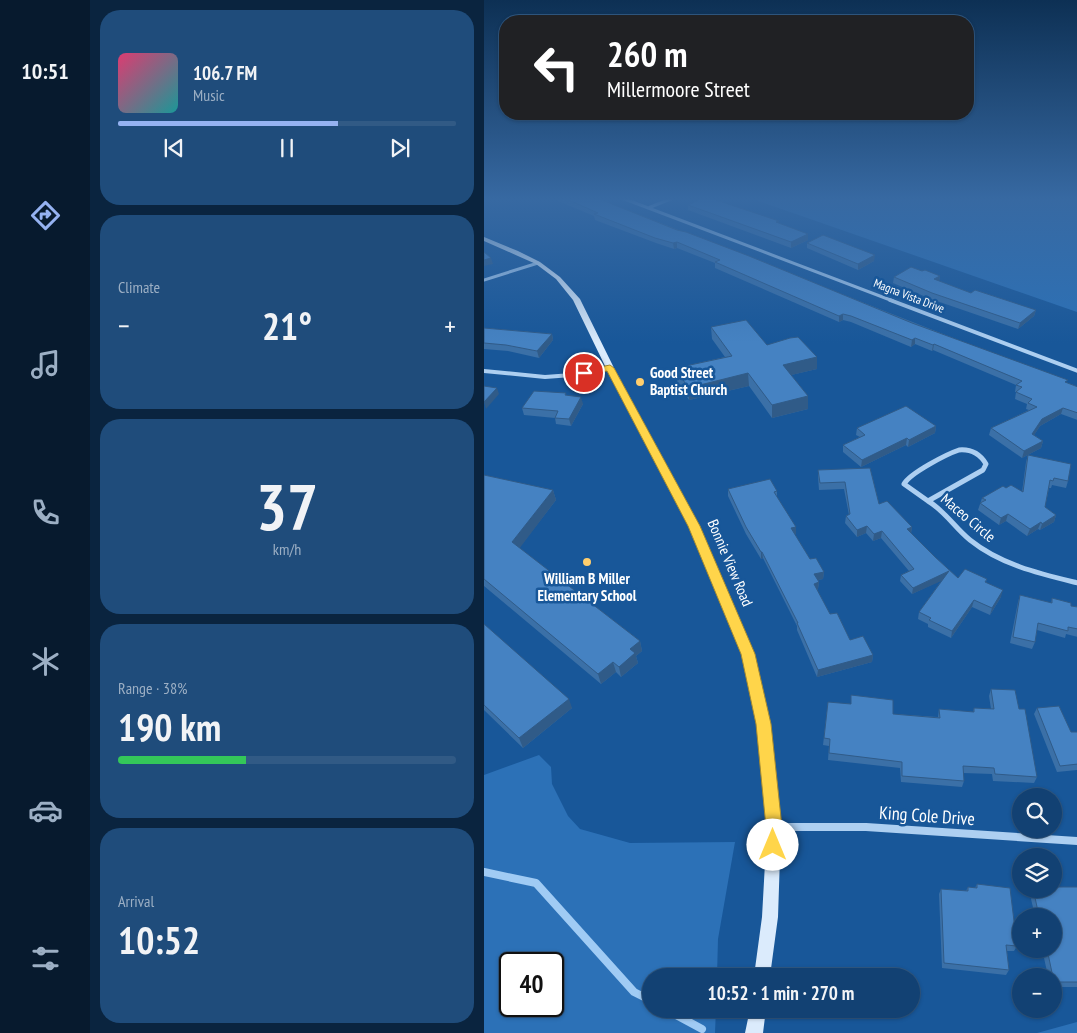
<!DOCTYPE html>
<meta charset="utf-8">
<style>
:root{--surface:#124173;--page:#1f4c7b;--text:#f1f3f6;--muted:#9cafc4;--line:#315a85;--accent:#95b2f1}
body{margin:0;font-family:"PT Sans Narrow",sans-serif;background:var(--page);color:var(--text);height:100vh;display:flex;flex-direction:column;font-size:19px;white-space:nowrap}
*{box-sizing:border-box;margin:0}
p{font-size:16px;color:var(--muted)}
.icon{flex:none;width:28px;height:28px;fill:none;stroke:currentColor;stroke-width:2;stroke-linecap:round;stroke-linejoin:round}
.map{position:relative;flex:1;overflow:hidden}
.sheet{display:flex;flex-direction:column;gap:10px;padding:10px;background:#0a243f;width:394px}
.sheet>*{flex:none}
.top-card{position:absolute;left:15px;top:15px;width:475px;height:105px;border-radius:20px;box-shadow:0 1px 4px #0004,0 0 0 1px var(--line);background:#202124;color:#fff;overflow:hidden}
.controls{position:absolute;left:528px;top:788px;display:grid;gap:10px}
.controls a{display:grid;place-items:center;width:50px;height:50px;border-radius:50%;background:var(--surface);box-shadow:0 1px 4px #0004,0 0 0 1px var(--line);font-size:25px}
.speed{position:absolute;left:15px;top:952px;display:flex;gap:10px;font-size:25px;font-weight:700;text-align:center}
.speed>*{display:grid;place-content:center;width:65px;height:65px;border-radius:50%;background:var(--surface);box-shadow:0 1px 4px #0004,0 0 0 1px var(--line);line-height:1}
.speed .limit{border:2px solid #111;border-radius:8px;background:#fff;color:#111}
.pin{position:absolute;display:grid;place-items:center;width:42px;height:42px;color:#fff;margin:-21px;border:2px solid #fff;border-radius:50%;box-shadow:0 1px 5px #0007}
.me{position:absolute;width:55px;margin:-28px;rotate:0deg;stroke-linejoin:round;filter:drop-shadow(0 0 4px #0008)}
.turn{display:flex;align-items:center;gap:18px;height:105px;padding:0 25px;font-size:22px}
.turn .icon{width:65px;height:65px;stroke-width:2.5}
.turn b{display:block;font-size:35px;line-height:42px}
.big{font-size:38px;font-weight:700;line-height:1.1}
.sheet .tile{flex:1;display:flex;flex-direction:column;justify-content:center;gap:8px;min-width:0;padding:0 18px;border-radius:20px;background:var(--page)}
.sheet .dial{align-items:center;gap:0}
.dial b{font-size:65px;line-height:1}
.song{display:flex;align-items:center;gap:15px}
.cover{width:60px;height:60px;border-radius:8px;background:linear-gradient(135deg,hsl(340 70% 55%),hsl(180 70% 35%))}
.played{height:5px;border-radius:2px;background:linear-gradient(90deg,var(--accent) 65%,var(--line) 65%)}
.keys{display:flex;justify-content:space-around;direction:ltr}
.heat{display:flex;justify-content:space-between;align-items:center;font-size:28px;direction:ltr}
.charge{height:8px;border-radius:4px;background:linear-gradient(90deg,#34c759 38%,var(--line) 0)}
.trip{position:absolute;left:158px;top:968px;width:278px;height:50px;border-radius:25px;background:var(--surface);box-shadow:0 1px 4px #0004,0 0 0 1px var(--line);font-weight:700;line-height:50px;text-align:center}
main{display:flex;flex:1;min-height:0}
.dock{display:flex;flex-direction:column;width:90px;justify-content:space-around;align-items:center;background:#071a2e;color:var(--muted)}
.dock .icon{width:35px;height:35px}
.dock .current{color:var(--accent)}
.dock b{font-size:22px;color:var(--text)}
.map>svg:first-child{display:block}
.green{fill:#2c71b7;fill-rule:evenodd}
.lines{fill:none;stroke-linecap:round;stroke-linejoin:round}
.stream{stroke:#a0cbf4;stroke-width:8}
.street-far3{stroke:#adcff1;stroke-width:3}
.street-far2{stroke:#adcff1;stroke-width:4}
.street-far1{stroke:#adcff1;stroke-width:5}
.street{stroke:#adcff1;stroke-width:8}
.secondary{fill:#dbebfc;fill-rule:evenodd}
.wall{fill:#3b70a7}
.shaded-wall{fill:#305b88}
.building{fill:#4582c2;stroke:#305b88}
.route{fill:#ffd54a;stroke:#a68a30}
.poi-dot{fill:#ffce6d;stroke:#185799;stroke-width:2}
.labels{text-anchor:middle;stroke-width:5;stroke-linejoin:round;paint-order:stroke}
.far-street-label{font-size:12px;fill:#fff;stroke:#185799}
.poi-label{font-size:15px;font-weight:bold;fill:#fff;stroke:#185799;text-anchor:start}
.street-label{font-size:15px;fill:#fff;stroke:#185799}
.near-street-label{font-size:18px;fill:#fff;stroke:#185799}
</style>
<main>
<nav class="dock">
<b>10:51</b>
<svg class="icon current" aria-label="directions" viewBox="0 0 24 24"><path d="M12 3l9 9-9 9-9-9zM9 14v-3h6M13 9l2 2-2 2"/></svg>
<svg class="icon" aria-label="music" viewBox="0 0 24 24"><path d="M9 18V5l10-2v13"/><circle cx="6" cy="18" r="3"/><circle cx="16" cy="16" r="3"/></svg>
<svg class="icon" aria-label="phone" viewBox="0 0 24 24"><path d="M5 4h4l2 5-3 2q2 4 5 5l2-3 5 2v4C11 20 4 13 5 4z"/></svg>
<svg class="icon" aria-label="climate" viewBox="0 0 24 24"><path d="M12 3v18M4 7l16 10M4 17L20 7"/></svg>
<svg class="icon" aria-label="car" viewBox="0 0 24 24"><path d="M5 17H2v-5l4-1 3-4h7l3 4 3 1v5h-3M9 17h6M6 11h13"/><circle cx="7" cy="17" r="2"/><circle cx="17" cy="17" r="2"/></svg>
<svg class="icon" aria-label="filters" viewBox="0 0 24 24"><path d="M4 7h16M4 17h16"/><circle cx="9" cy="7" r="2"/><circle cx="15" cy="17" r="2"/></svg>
</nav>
<section class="sheet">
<div class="tile">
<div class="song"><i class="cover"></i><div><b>106.7 FM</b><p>Music</p></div></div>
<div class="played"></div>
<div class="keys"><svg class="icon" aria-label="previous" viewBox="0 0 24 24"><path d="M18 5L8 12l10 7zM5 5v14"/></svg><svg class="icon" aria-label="pause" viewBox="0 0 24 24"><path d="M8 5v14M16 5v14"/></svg><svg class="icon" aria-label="next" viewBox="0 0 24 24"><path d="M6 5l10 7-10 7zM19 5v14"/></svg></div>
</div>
<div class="tile"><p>Climate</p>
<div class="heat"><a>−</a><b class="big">21°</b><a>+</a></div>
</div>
<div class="tile dial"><b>37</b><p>km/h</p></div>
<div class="tile"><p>Range · 38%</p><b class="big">190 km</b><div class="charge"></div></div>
<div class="tile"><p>Arrival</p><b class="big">10:52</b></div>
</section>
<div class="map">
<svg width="594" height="1033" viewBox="0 0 594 1033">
<rect width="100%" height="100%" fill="#185799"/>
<path class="green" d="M266,198H593V312Z
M55,755L67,767L68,784L84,816L96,829L146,843L251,842L234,939L233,976H166V1009H232L231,1033H0V775ZM26,964H69V1006H26Z
M593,1022V1033H553Z"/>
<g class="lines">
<path class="stream" d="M0,872L52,883L150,992L166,1000
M181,1009L218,1029"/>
<path class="street-far3" d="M138,198L409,301
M164,208L189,198
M0,280L54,263"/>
<path class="street-far2" d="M406,300L594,371
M0,371L61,377L88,375L126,368"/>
<path class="street-far1" d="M475,450C487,449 496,454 502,464L499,470L444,501L420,484C426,473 463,454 475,450Z
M444,501C461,511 471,528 486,540C517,565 557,574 594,583"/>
<path class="street" d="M290,827H382L594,841"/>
<path class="secondary" d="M0,237L34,251L56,262L76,277L96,299L130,368L215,526L270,654L285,724L297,827L294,917L286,976H270L278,917L283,827L273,724L258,654L205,526L122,368L89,300L72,279L52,264L0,241Z
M266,1009H282L279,1033H261Z"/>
</g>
<path class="wall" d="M67,198H113L594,387V420L577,414L556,426L550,435L559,441L557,448L538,458L505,435L507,428L545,410L542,409L543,404L531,399L532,392H531L532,385L449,350L448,351L431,344L427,347L367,322L359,320L355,322L231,268V263L193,248L190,249L172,243L111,220L110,216Z
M204,205L295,223L324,240L307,248L204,210Z
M323,243L390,261L374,270L323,248Z
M438,271L456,276L455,281L487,293L552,310L550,316L534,329L447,299L409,283L410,277Z
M227,327L283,345L333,357V369L307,375L324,396V409L288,418L265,386L205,400L193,381L192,368L241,357L228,339Z
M0,328L68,334L69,340L55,358L24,351L0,349Z
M82,393V395L99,404L87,426L72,424L71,418L40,415L38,408Z
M452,426L451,433L424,447L422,445L377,467L359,452V445L376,437L372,435L373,428Z
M544,455L584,481L582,488L568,485L567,488H565L561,507L572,515L570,522L556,530L554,529L543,536L522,521L515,525L494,510L498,498L522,488L538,492L542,462Z
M386,468L395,504L428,527L427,533L451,557L474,578L503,579L502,582L517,597L506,615L488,607L467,638L444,627V624L434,619L435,612L458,580L428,594L416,581L417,575L425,571L397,538L389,541L382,533L373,537L361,523L362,516L365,515L360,489L335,490L334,477V470Z
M0,475L69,490L72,500L35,548L156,641L158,651L152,656L154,663L137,677L132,672L117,684L0,586Z
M244,489L293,491V497L312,534H310L326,559L340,572L339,579L334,580L335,582L334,589L333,590L346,614L366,640L389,655L388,662L333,677L313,630V626L279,558L277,559L262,534L244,496Z
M536,595L567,603L568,598L587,606L594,607V637L582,634L581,638L553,630L551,642L548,649L526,643L534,602Z
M0,624L88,708L39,748L0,710Z
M507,689L535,709L553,777L550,783L509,781L508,774L479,773L480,781L478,787L417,782L416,768L344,760L345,746L339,745L344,702L409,714L454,717L455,709L489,712L490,708L507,709L505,696Z
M553,708L587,732H594V770L573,772L550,714Z
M493,884L533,946L530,951H523L525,970L522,975L458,968L455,894L457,889L482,891L484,887L491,888Z
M594,887V987H569V976H564L558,949H569V916H551L547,899L550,893H558L560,889Z"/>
<path class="shaded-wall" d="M324,234V240L307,248V242Z
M193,242V248L190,249L189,243Z
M391,255L390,261L374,270V264Z
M7,258L9,264L0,266V260Z
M456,276L455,282L450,279Z
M552,310L550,316L534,329L536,323Z
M359,314V320L355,322V316Z
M68,334L69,340L55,358L53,351Z
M431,338V344L427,347L428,340Z
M450,344L449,350L448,351L449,345Z
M333,357V369L299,377V365Z
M264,373L265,386L205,400L204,388Z
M13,388L15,394L2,409L0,402Z
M324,396V409L288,418V405Z
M97,397L99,404L87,426L85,419Z
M579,408L577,414L556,426L547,440L548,434L558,419Z
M452,426L451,433L424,447L425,440Z
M423,438L422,445L377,467L378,460Z
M559,441L557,448L538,458L540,451Z
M69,490L72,500L32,553L28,542Z
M524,514L522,521L515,525L517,518Z
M572,515L570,522L556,530L558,524Z
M557,522L554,529L543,536L546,529Z
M383,526L382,533L373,537V530Z
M312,527V534L307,535V528Z
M428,527L427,534L423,529Z
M398,531L397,538L389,541L390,534Z
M277,552H278L279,558L277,559Z
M465,571L464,578L428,594L429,588Z
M340,572L339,579L330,581V574Z
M335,582L334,589L329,591L330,584Z
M519,590L517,597L506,615L508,608Z
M490,600L488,607L467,638L468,631Z
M156,641L158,651L152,656L154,663L137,677L135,667L146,649Z
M389,655L388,662L333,677L334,670Z
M129,662L132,672L117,684L114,674Z
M85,699L88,708L39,748L35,738Z"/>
<path class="building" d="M80,198H113L193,230L202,232L265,256L428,323L584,380L581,382L594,387V413L579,408L558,419L548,434L559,441L540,451L507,428L553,407L544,403L548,399L532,392L538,387L532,385L538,381L450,344L449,345L431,338L428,340L367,316L359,314L355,316L231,262L236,260L193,242L189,243L171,238L110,214L114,213Z
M219,198H226L295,221L292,222L324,234L307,242L204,205Z
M339,235L391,255L374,264L323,243Z
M0,252L7,258L0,260Z
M427,267L438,271L441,270L456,276L450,279L487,293L491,290L552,310L536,323L448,293L410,277Z
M262,320L283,345L306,338L314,337L333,357L299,365L324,396L288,405L264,373L204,388L192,368L248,356L227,327Z
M0,328L68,334L53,351L22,345L0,343Z
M0,386L13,388L0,402Z
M50,391L82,393L81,395L97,397L85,419L71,418L74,411L38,408Z
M422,406L452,426L425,440L423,438L378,460L359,445L381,435L373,428Z
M544,455L587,464L584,481L570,478L569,481L566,480L561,507L572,515L558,524L557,522L546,529L524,514L517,518L496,503L502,500L498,498L519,486L522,488L527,485L539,492Z
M386,468L395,504L403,501L428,527L423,529L451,557L474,578L481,569L503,579L501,582L519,590L508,608L490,600L468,631L445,620L447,618L435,612L465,571L429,588L417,575L430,569L398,531L390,534L383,526L373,530L362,516L366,514L361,482L336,483L334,470Z
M0,475L69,490L28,542L156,641L146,649L151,653L135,667L129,662L114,674L0,579Z
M286,479L293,491L290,492L312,527L307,528L326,559L332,558L340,572L330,574L335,582L330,584L346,614L353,613L366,640L379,636L389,655L334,670L313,623H314L278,552H277L262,527L244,489Z
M536,595L568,603V598L587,603V606L594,607V629L584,627V631L554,623L551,642L529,637Z
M0,624L85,699L35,738L0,705Z
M507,689L531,690L535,709H541L553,777L511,774L510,768L479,766L480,781L418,776V762L345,753L346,739L340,738L344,702L367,704V695L409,700V714L456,718L455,709L490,712V708L510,709Z
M575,706L587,732H594V764L576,766L553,708Z
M493,884L526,888L533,946L522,945L525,970L460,963L457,889L484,891V887L493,888Z
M569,887H594V982H570L563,949H569V916H555L550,893L562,894L561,889H569Z"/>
<linearGradient id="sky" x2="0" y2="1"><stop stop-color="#0d3054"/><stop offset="0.58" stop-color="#3769a2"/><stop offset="1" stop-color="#3769a2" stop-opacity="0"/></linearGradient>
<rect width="594" height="343" fill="url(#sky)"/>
<path class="route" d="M126,365L130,368L216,526L271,654L287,724L298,827L297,845L295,851L289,853L283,851L281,845L282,827L272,724L257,654L204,526L123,371L100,376L95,373L96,371Z"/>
<g class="poi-dot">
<circle cx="156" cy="382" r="5"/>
<circle cx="103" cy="562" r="5"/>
</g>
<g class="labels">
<g class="far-street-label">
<text transform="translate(425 296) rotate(21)" y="4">Magna Vista Drive</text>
</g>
<g class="poi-label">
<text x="166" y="378">Good Street<tspan x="166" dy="17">Baptist Church</tspan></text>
<text x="103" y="584" text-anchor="middle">William B Miller<tspan x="103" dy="17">Elementary School</tspan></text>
</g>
<g class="street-label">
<text transform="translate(484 518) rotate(40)" y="5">Maceo Circle</text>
<text transform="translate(246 563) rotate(67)" y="5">Bonnie View Road</text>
</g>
<g class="near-street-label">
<text transform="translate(443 816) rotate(4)" y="6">King Cole Drive</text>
</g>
</g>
</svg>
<div class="controls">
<a><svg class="icon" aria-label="search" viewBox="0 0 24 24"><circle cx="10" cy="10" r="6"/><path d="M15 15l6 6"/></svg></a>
<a><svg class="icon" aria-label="layers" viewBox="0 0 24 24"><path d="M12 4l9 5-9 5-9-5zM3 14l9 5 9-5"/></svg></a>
<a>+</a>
<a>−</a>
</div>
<div class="speed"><div class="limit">40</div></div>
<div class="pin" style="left:100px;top:373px;background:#d93025"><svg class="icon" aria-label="arrive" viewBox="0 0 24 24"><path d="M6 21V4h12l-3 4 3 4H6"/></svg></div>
<svg class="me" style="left:289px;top:845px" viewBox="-20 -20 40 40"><circle r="19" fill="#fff"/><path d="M0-13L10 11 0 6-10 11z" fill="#ffd54a"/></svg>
<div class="trip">10:52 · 1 min · 270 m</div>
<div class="top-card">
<div class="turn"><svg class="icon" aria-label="left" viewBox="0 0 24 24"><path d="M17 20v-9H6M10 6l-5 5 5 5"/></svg><div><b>260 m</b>Millermoore Street</div></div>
</div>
</div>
</main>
